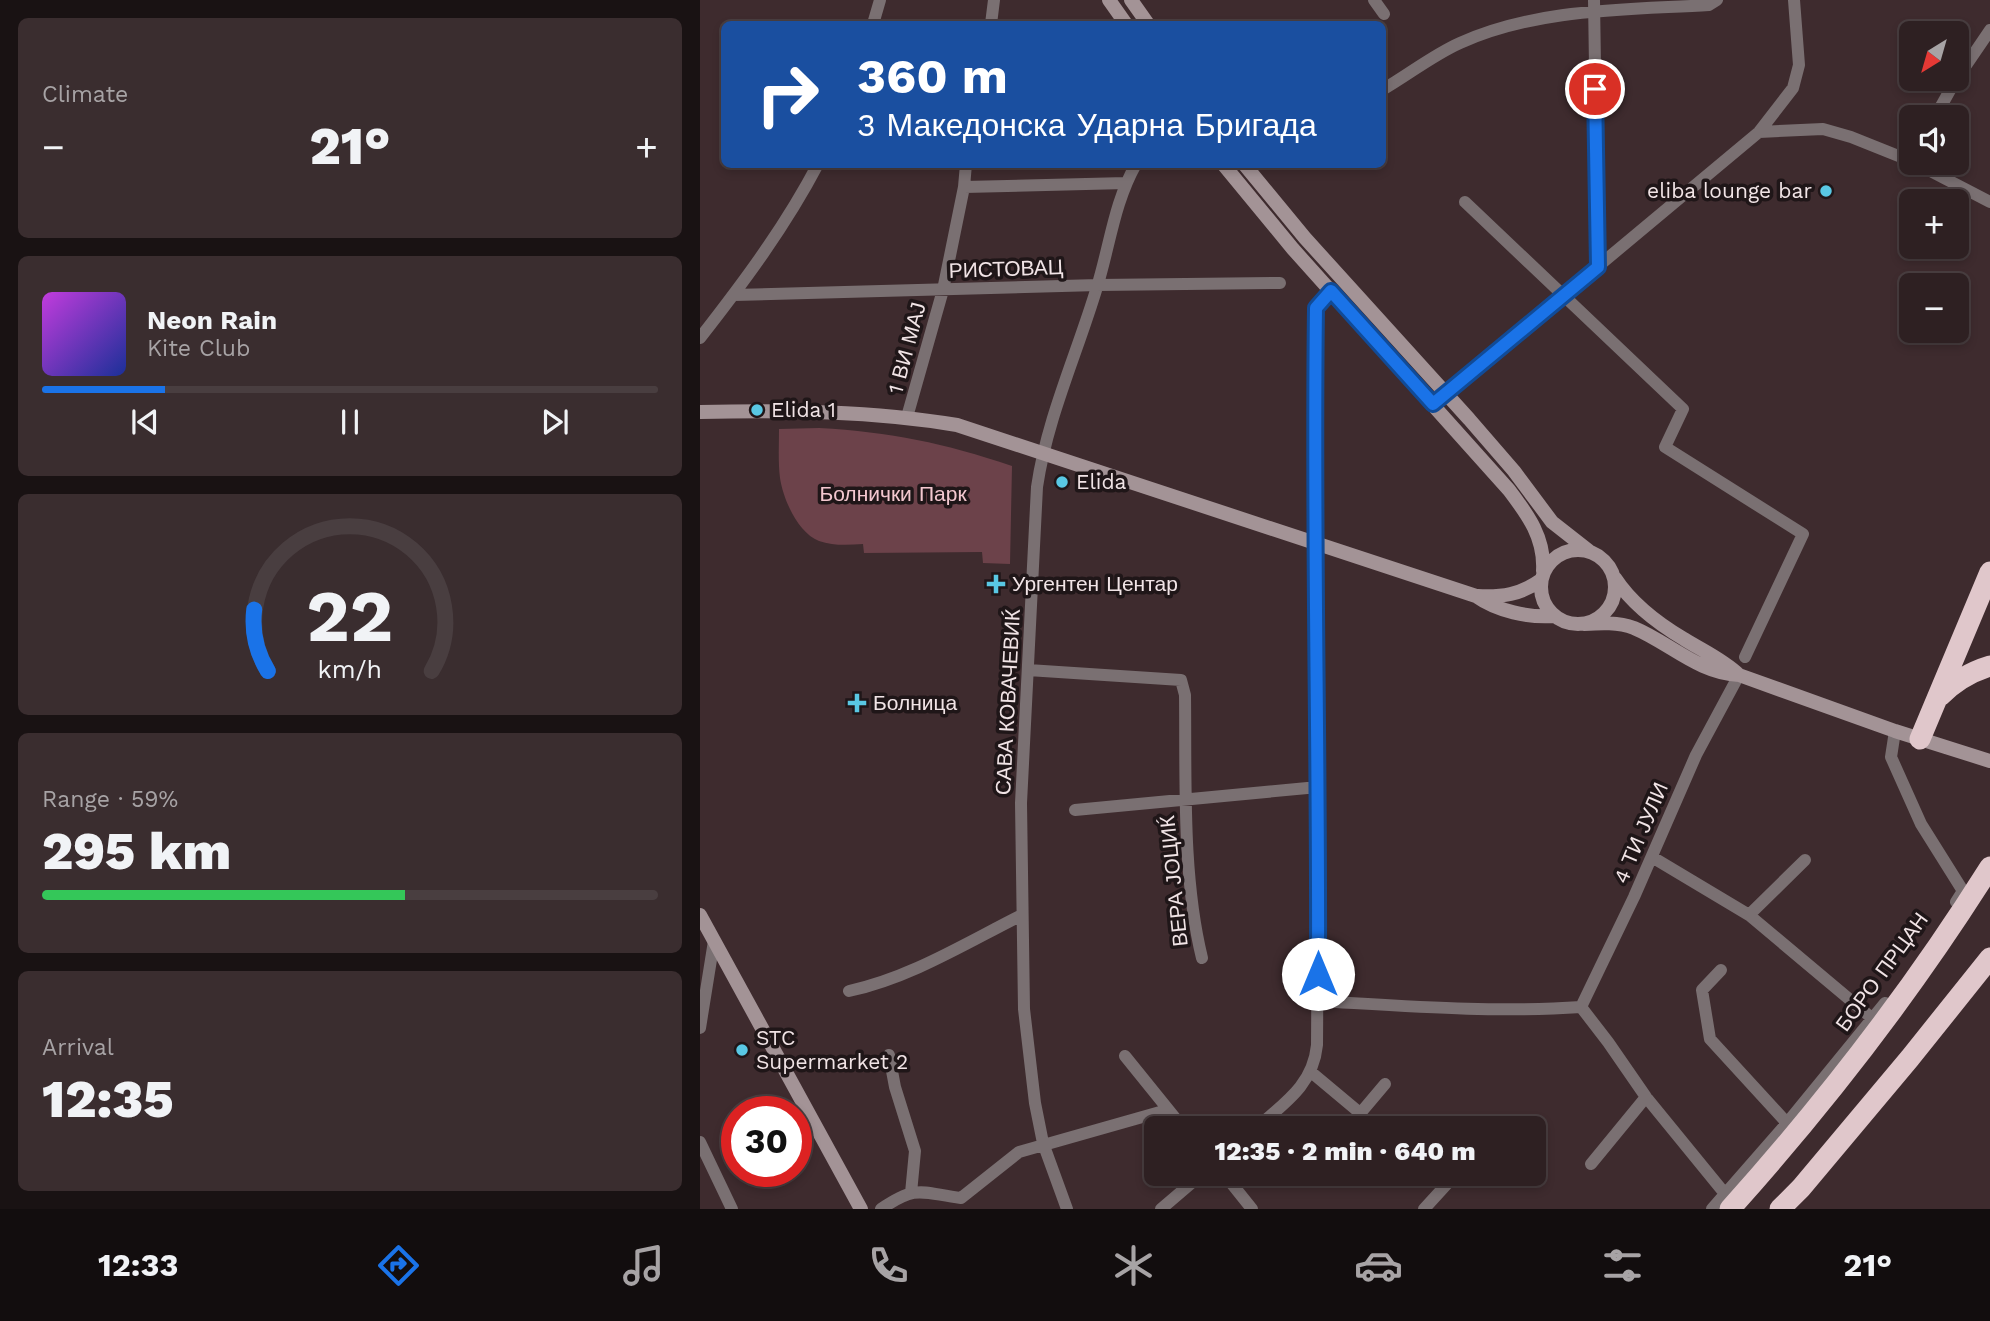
<!DOCTYPE html>
<meta charset="utf-8">
<style>
:root{--surface:#2e2022;--page:#3a2d2f;--text:#f1f3f6;--muted:#a7a3a5;--line:#493e40;--accent:#1a73e8}
body{margin:0;font-family:"Work Sans",sans-serif;background:var(--page);color:var(--text);height:100vh;display:flex;flex-direction:column;font-size:26px;white-space:nowrap}
*{box-sizing:border-box;margin:0}
p{font-size:23px;color:var(--muted)}
.icon{flex:none;width:38px;height:38px;fill:none;stroke:currentColor;stroke-width:2;stroke-linecap:round;stroke-linejoin:round}
.map{position:relative;flex:1;overflow:hidden}
.side{display:flex;flex-direction:column;gap:18px;padding:18px;background:#191213;width:700px}
.side>*{flex:none}
.top-card{position:absolute;left:21px;top:21px;width:665px;height:147px;border-radius:10px;box-shadow:0 4px 10px #0003,0 0 0 2px var(--line);background:#1a4fa0;color:#fff;overflow:hidden}
.needle{width:46px;rotate:217deg}
.buttons{position:absolute;left:1199px;top:21px;display:grid;gap:14px}
.buttons a{display:grid;place-items:center;width:70px;height:70px;border-radius:10px;background:var(--surface);box-shadow:0 4px 10px #0003,0 0 0 2px var(--line);font-size:35px}
.speed{position:absolute;left:21px;top:1096px;display:flex;gap:14px;font-size:35px;font-weight:700;text-align:center}
.speed>*{display:grid;place-content:center;width:91px;height:91px;border-radius:50%;background:var(--surface);box-shadow:0 4px 10px #0003,0 0 0 2px var(--line);line-height:1}
.speed .limit{border:10px solid #d22;background:#fff;color:#111}
.pin{position:absolute;display:grid;place-items:center;width:60px;height:60px;color:#fff;margin:-30px;border:4px solid #fff;border-radius:50%;box-shadow:0 2px 7px #0007}
.me{position:absolute;width:77px;margin:-38px;rotate:0deg;stroke-linejoin:round;filter:drop-shadow(0 0 5px #0008)}
.turn{display:flex;align-items:center;gap:24px;height:147px;padding:0 21px;font-size:32px}
.turn .icon{width:91px;height:91px;stroke-width:2.5}
.turn b{display:block;font-size:49px;line-height:60px}
.big{font-size:52px;font-weight:800;line-height:1.1}
.side .card{flex:1;display:flex;flex-direction:column;justify-content:center;gap:10px;min-width:0;padding:0 24px;border-radius:10px;background:var(--page)}
.side .dial{align-items:center;gap:0}
.dial svg{height:182px;overflow:visible;fill:none;stroke:var(--line);stroke-width:7;stroke-linecap:round;text-anchor:middle}
.dial text{fill:var(--text);stroke:none}
.song{display:flex;align-items:center;gap:21px}
.cover{width:84px;height:84px;border-radius:10px;background:linear-gradient(135deg,hsl(290 70% 55%),hsl(230 70% 35%))}
.played{height:7px;border-radius:4px;background:linear-gradient(90deg,var(--accent) 20%,var(--line) 20%)}
.keys{display:flex;justify-content:space-around;direction:ltr}
.heat{display:flex;justify-content:space-between;align-items:center;font-size:38px;direction:ltr}
.charge{height:10px;border-radius:5px;background:linear-gradient(90deg,#34c759 59%,var(--line) 0)}
.trip{position:absolute;left:444px;top:1116px;width:402px;height:70px;border-radius:10px;background:var(--surface);box-shadow:0 4px 10px #0003,0 0 0 2px var(--line);font-weight:800;line-height:70px;text-align:center}
.tab-bar{display:flex;height:112px;justify-content:space-around;align-items:center;background:#120d0e;color:var(--muted)}
.tab-bar .icon{width:49px;height:49px}
.tab-bar .selected{color:var(--accent)}
.tab-bar b{font-size:32px;color:var(--text)}
main{display:flex;flex:1;min-height:0}
.map>svg:first-child{display:block}
.green{fill:#6c424a}
.lines{fill:none;stroke-linecap:round;stroke-linejoin:round}
.street{stroke:#7a7072;stroke-width:12}
.secondary{stroke:#a39396;stroke-width:14}
.highway{stroke:#e0c7cb;stroke-width:21}
.route-casing{stroke:#114b97;stroke-width:18}
.route{stroke:#1a73e8;stroke-width:12}
.poi-dot{fill:#59c8e4;stroke:#1f1618;stroke-width:2.5}
.labels{text-anchor:middle;stroke-width:7;stroke-linejoin:round;paint-order:stroke}
.poi-label{font-size:21px;fill:#f1e4e6;stroke:#1f1618;text-anchor:start}
.street-label{font-size:21px;fill:#f1e4e6;stroke:#1f1618}
.park-label{font-size:21px;fill:#f3c7cf;stroke:#1f1618}
</style>
<main>
<section class="side">
<div class="card"><p>Climate</p>
<div class="heat"><a>−</a><b class="big">21°</b><a>+</a></div>
</div>
<div class="card">
<div class="song"><i class="cover"></i><div><b>Neon Rain</b><p>Kite Club</p></div></div>
<div class="played"></div>
<div class="keys"><svg class="icon" aria-label="previous" viewBox="0 0 24 24"><path d="M18 5L8 12l10 7zM5 5v14"/></svg><svg class="icon" aria-label="pause" viewBox="0 0 24 24"><path d="M8 5v14M16 5v14"/></svg><svg class="icon" aria-label="next" viewBox="0 0 24 24"><path d="M6 5l10 7-10 7zM19 5v14"/></svg></div>
</div>
<div class="card dial"><svg viewBox="0 0 100 80">
<path d="M14 69A42 42 0 1 1 86 69"/>
<path d="M14 69A42 42 0 0 1 8 42" stroke="#1a73e8"/>
<text x="50" y="56" font-size="32" font-weight="700">22</text>
<text x="50" y="72" font-size="11">km/h</text>
</svg></div>
<div class="card"><p>Range · 59%</p><b class="big">295 km</b><div class="charge"></div></div>
<div class="card"><p>Arrival</p><b class="big">12:35</b></div>
</section>
<div class="map">
<svg width="1290" height="1209" viewBox="0 0 1290 1209">
<rect width="100%" height="100%" fill="#3e2b2e"/>
<path class="green" d="M119,428C191,432 244,443 312,466L310,564L283,563L282,552L164,553L163,544C148,545 133,546 119,541C98,533 83,499 80,478C78,462 79,445 79,429Z"/>
<g class="lines">
<path class="street" d="M674,0L684,14
M894,0L898,267
M173,24L180,0
M291,24L294,0
M682,90C708,75 733,55 760,43C837,8 927,10 1009,5L1017,0
M1235,117L1254,83L1290,30
M1059,132L1123,129L1151,137L1211,161
M1215,163L1290,202
M264,187L426,183
M765,202L983,409L965,447L1103,534L1045,657
M34,295L398,285L580,283
M0,338C43,283 85,227 118,164
M733,404L1059,132L1093,88L1099,65L1094,0
M207,417L243,290L264,187L266,164
M328,670L481,680L485,695C486,780 482,876 502,958
M1195,731L1191,757L1221,824L1263,891L1256,902
M375,810L618,787
M952,857L1049,915L1173,1019
M1049,915L1105,860
M1021,970L1002,990L1010,1039L1087,1123
M149,991C210,978 266,943 322,915
M618,1001C706,1006 793,1013 881,1007
M881,1007L934,897L996,755L1039,675
M881,1007L908,1042L946,1097L1026,1195
M0,1028L14,941
M189,1055L195,1087L215,1151L211,1193
M425,1056L484,1129
M611,1072L660,1113
M555,1129C583,1104 613,1086 617,1045C619,800 613,554 616,308L631,291
M647,1129L685,1084
M0,1142L32,1209
M891,1164L946,1097
M524,1174L552,1209
M181,1209C218,1184 221,1193 261,1198L319,1152L467,1110
M367,1209L343,1143L335,1103L324,1009L321,803L337,487C347,418 377,354 397,287C410,245 414,203 436,164
M461,1209L502,1174
M724,1209L756,1174
M1012,1209L1087,1123L1185,1003"/>
<path class="secondary" d="M409,0L426,24
M431,0L448,24
M523,164L593,249L809,490C828,515 845,538 843,571
M544,164L605,238L769,419L814,471L852,522L889,551
M0,412C85,410 173,411 257,425L776,596C797,611 829,618 854,616
M841 587a37 37 0 1 1 74 0a37 37 0 1 1-74 0Z
M915,578C932,604 957,623 984,639C1003,651 1022,659 1039,675
M778,596C802,597 820,595 841,580
M884,624C901,623 918,622 934,628C970,643 998,673 1039,675L1195,731L1290,761
M0,915L161,1209"/>
<path class="highway" d="M1240,696C1255,681 1270,672 1290,666
M1220,739L1290,572
M1030,1209C1126,1102 1214,988 1290,867
M1080,1209L1101,1188L1210,1058L1290,958"/>
</g>
<g class="lines">
<defs>
<path id="route" d="M618,974C619,752 613,530 616,308L631,291L733,404L898,267L895,89"/>
</defs>
<use href="#route" class="route-casing"/>
<use href="#route" class="route"/>
</g>
<g class="poi-dot">
<circle cx="1126" cy="191" r="7"/>
<circle cx="57" cy="410" r="7"/>
<circle cx="362" cy="482" r="7"/>
<path d="M292.5 573.5h7v7h7v7h-7v7h-7v-7h-7v-7h7z"/>
<path d="M153.5 692.5h7v7h7v7h-7v7h-7v-7h-7v-7h7z"/>
<circle cx="42" cy="1050" r="7"/>
</g>
<g class="labels">
<g class="poi-label">
<text x="1112" y="198" text-anchor="end">eliba lounge bar</text>
<text x="71" y="417">Elida 1</text>
<text x="376" y="489">Elida</text>
<text x="312" y="591">Ургентен Центар</text>
<text x="173" y="710">Болница</text>
<text x="56" y="1045">STC<tspan x="56" dy="24">Supermarket 2</tspan></text>
</g>
<g class="street-label">
<text transform="translate(306 269) rotate(-2)" y="7">РИСТОВАЦ</text>
<text transform="translate(207 348) rotate(-75)" y="7">1 ВИ МАЈ</text>
<text transform="translate(308 702) rotate(-87)" y="7">САВА КОВАЧЕВИЌ</text>
<text transform="translate(941 833) rotate(-67)" y="7">4 ТИ ЈУЛИ</text>
<text transform="translate(474 881) rotate(-96)" y="7">ВЕРА ЈОЦИЌ</text>
<text transform="translate(1182 972) rotate(-54)" y="7">БОРО ПРЦАН</text>
</g>
<g class="park-label">
<text x="193" y="501">Болнички Парк</text>
</g>
</g>
</svg>
<div class="buttons">
<a><svg class="needle" viewBox="-14 -14 28 28"><path d="M0-13l5 13h-10z" fill="#e53935"/><path d="M0 13l5-13h-10z" fill="#a7a3a5"/></svg></a>
<a><svg class="icon" aria-label="sound" viewBox="0 0 24 24"><path d="M4 9h4l5-4v14l-5-4H4zM17 9q2 3 0 6"/></svg></a>
<a>+</a>
<a>−</a>
</div>
<div class="speed"><div class="limit">30</div></div>
<div class="pin" style="left:895px;top:89px;background:#d93025"><svg class="icon" aria-label="arrive" viewBox="0 0 24 24"><path d="M6 21V4h12l-3 4 3 4H6"/></svg></div>
<svg class="me" style="left:618px;top:974px" viewBox="-20 -20 40 40"><circle r="19" fill="#fff"/><path d="M0-13L10 11 0 6-10 11z" fill="#1a73e8"/></svg>
<div class="trip">12:35 · 2 min · 640 m</div>
<div class="top-card">
<div class="turn"><svg class="icon" aria-label="right" viewBox="0 0 24 24"><path d="M7 20v-9h11M14 6l5 5-5 5"/></svg><div><b>360 m</b>3 Македонска Ударна Бригада</div></div>
</div>
</div>
</main>
<nav class="tab-bar">
<b>12:33</b>
<svg class="icon selected" aria-label="directions" viewBox="0 0 24 24"><path d="M12 3l9 9-9 9-9-9zM9 14v-3h6M13 9l2 2-2 2"/></svg>
<svg class="icon" aria-label="music" viewBox="0 0 24 24"><path d="M9 18V5l10-2v13"/><circle cx="6" cy="18" r="3"/><circle cx="16" cy="16" r="3"/></svg>
<svg class="icon" aria-label="phone" viewBox="0 0 24 24"><path d="M5 4h4l2 5-3 2q2 4 5 5l2-3 5 2v4C11 20 4 13 5 4z"/></svg>
<svg class="icon" aria-label="climate" viewBox="0 0 24 24"><path d="M12 3v18M4 7l16 10M4 17L20 7"/></svg>
<svg class="icon" aria-label="car" viewBox="0 0 24 24"><path d="M5 17H2v-5l4-1 3-4h7l3 4 3 1v5h-3M9 17h6M6 11h13"/><circle cx="7" cy="17" r="2"/><circle cx="17" cy="17" r="2"/></svg>
<svg class="icon" aria-label="filters" viewBox="0 0 24 24"><path d="M4 7h16M4 17h16"/><circle cx="9" cy="7" r="2"/><circle cx="15" cy="17" r="2"/></svg>
<b>21°</b>
</nav>
